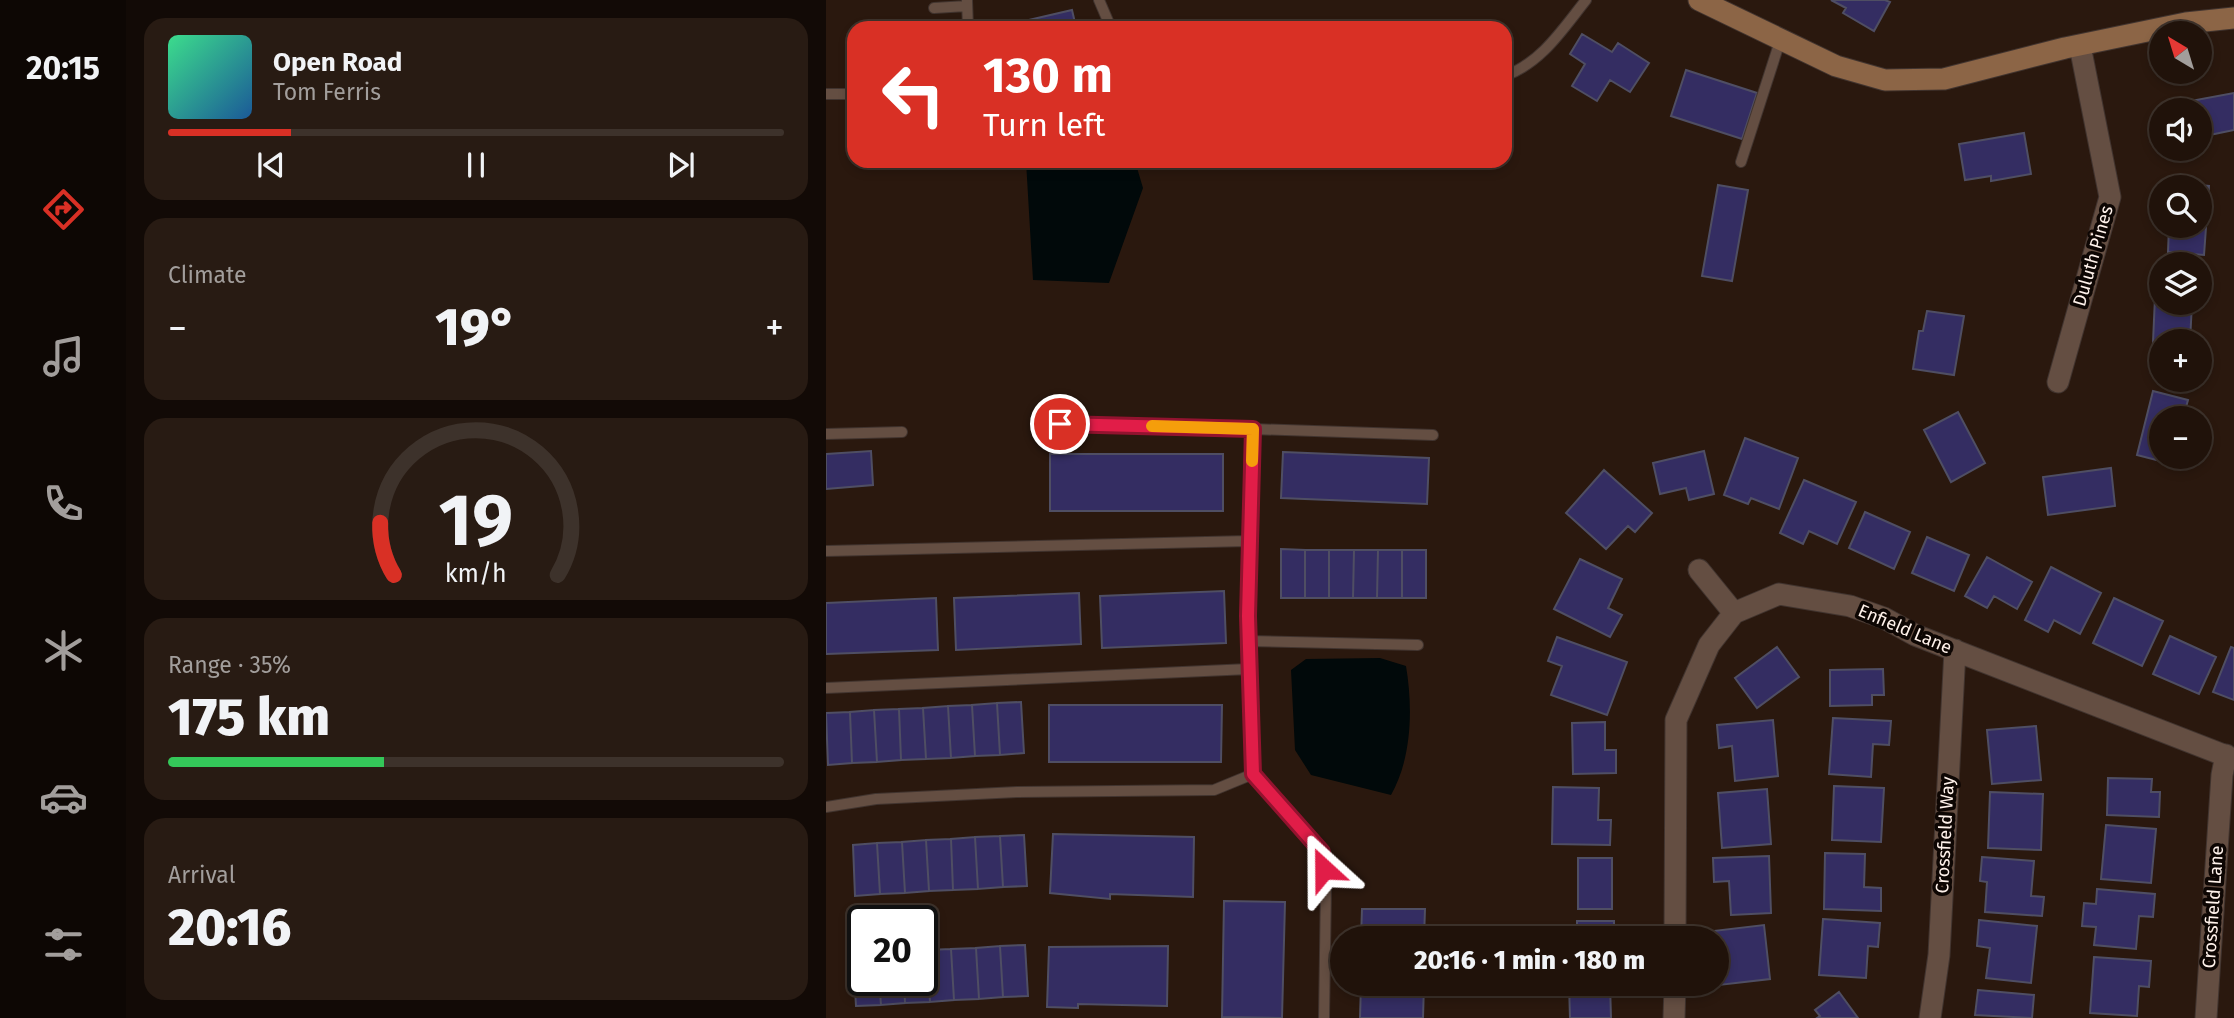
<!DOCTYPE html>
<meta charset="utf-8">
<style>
:root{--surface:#20120a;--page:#281b13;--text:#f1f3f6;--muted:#a29e9c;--line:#3d322b;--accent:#d93025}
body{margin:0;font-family:"Fira Sans",sans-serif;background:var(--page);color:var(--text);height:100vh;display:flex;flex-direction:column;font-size:26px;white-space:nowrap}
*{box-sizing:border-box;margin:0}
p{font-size:23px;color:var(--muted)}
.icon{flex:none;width:38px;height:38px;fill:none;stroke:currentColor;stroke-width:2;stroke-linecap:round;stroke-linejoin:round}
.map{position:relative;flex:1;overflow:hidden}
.panel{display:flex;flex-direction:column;gap:18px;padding:18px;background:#120a06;width:700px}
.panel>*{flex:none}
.hud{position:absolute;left:21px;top:21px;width:665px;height:147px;border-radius:21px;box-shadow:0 4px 10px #0003,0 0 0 2px var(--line);background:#d93025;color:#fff;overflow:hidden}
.needle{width:46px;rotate:322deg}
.controls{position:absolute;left:1323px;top:21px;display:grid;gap:14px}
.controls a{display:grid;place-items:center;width:63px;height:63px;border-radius:50%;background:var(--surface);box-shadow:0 4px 10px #0003,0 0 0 2px var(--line);font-size:35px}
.speed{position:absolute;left:21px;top:905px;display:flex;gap:14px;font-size:35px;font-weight:700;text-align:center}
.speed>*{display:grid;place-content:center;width:91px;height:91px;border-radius:50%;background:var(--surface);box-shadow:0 4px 10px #0003,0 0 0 2px var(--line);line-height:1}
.speed .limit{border:4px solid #111;border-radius:10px;background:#fff;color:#111}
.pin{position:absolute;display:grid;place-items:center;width:60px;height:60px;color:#fff;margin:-30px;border:4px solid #fff;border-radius:50%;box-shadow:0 2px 7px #0007}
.me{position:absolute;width:77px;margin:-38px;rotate:336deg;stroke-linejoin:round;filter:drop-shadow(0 0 5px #0008)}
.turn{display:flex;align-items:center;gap:24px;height:147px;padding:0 21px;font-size:32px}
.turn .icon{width:91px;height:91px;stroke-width:2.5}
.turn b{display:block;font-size:49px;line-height:60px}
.big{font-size:52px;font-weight:800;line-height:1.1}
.panel .widget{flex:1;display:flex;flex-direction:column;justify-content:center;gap:10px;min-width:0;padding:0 24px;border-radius:21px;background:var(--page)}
.panel .dial{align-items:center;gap:0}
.dial svg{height:182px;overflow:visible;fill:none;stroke:var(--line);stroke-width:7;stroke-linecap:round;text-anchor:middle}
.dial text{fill:var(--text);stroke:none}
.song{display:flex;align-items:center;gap:21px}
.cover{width:84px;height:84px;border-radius:10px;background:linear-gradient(135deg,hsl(150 70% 55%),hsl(210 70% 35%))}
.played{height:7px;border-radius:4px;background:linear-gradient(90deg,var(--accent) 20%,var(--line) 20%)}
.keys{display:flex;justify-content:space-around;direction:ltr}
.heat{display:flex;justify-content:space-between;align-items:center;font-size:38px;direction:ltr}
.charge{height:10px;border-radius:5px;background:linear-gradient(90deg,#34c759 35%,var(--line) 0)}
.trip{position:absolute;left:504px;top:926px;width:399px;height:70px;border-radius:35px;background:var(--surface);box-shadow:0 4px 10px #0003,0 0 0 2px var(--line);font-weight:800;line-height:70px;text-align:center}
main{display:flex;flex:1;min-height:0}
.dock{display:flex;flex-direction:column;width:126px;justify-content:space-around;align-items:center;background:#0d0704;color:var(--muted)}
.dock .icon{width:49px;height:49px}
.dock .on{color:var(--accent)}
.dock b{font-size:32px;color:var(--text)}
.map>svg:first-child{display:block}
.water{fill:#01090a}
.building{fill:#342d62;stroke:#4f4e63;stroke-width:2}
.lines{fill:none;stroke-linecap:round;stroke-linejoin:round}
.lane-casing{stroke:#41342f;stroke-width:12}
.street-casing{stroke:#41342f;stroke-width:23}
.secondary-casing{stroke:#41342f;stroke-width:23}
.lane{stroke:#644e42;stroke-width:10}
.street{stroke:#644e42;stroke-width:21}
.secondary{stroke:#8c6546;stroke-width:21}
.route-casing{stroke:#92132f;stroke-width:18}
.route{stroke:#e11d48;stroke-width:12}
.slow{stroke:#f59e0b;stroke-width:12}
.labels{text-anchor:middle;stroke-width:7;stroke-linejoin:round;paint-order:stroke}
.street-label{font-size:18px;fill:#fff2eb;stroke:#0d0603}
</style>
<main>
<nav class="dock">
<b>20:15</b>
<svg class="icon on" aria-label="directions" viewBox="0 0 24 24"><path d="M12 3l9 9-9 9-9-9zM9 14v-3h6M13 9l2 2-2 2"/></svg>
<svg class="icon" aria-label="music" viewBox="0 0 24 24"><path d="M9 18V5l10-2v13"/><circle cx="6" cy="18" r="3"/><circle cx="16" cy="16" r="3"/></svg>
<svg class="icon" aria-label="phone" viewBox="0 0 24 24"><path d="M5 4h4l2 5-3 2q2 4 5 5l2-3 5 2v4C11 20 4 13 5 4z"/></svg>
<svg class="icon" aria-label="climate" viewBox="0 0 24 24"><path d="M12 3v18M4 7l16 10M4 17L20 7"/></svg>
<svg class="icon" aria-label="car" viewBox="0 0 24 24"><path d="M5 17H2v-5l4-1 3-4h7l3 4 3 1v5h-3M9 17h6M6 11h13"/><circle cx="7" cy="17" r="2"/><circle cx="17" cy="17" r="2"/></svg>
<svg class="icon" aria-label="filters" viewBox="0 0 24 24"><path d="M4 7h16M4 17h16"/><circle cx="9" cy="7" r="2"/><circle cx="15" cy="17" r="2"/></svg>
</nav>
<section class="panel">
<div class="widget">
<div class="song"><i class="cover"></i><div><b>Open Road</b><p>Tom Ferris</p></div></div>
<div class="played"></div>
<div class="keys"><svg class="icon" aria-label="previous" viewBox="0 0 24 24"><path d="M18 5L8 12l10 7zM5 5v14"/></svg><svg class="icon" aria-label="pause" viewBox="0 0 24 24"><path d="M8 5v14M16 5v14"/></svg><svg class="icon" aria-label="next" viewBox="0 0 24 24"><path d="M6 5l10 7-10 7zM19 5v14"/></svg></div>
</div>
<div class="widget"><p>Climate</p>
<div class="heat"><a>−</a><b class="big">19°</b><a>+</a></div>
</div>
<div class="widget dial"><svg viewBox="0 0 100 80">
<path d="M14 69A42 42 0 1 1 86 69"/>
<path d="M14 69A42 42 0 0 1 8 46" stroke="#d93025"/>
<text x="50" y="56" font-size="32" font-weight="700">19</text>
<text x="50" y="72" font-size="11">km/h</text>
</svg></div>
<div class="widget"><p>Range · 35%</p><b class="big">175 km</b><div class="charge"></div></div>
<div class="widget"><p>Arrival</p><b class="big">20:16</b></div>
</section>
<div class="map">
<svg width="1408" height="1018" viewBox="0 0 1408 1018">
<rect width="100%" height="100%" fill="#2a180e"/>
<path class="water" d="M200,161H309L317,188L283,283L207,280Z
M554,658L580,666C587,708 586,758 565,795L485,775L469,750L465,670L480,659Z"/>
<path class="building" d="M1005,0H1059L1064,2L1048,31L1017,13L1020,8Z
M246,10L250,27L195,28L194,22Z
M756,34L786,52L792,43L823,63L804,92L784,80L771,101L746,86L759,64L744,54Z
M860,70L931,93L916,139L845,116Z
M1408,93V130L1374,137V110H1343V105Z
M1198,133L1205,174L1165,181V176L1139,180L1133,144Z
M1346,183L1383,186L1378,255L1342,252L1343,226H1374V187H1346Z
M892,185L922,190L906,281L876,276Z
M1329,297H1335V303H1366L1364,341H1335V366L1326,365Z
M1101,311L1138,316L1128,375L1087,369L1093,331H1097Z
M1327,391L1362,400L1357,418H1335V457H1347L1346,464L1311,455Z
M1132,412L1159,463L1125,482L1098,430Z
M919,438L972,458L953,509L925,498L922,504L898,495Z
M45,451L47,485L0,489V454Z
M878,451L888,494L863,500L860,488L834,494L827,463Z
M457,452L603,458L601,504L455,498Z
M224,454H397V511H224Z
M1285,468L1289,506L1222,515L1217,477Z
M778,470L826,513L809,532L802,526L780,549L740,513Z
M978,480L1030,502L1011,544L983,531L977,544L954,533Z
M1039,512L1084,532L1068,569L1023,548Z
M1101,537L1143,555L1128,591L1086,573Z
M455,549L479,550V598H455Z
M479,550H503V598H479Z
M503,550H528L527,598H503Z
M528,550H552L551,598H527Z
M552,550H576V598H551Z
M576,550H600V598H576Z
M1161,557L1206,582L1191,609L1168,596L1161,608L1139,596Z
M754,559L796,579L782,608L796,615L784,637L728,609Z
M1225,567L1275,593L1254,634L1228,620L1222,632L1199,620Z
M398,591L400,643L276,648L274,596Z
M253,593L255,644L130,650L128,598Z
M110,598L112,650L0,654V603Z
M1288,598L1337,621L1316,666L1267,643Z
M1344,636L1390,657L1373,694L1327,674Z
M731,637L801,662L781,715L725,695L736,666L722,661Z
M951,647L973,677L931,708L909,678Z
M1405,647L1408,648V700L1387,692Z
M1057,669L1058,695H1046V705L1004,706V670Z
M195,702L198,753L174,755L171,703Z
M171,703L174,755L149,756L146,705Z
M146,705L149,756L125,758L122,706Z
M223,705H396L395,762H223Z
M122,706L125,758L100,759L97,708Z
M97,708L100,759L75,760L73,709Z
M73,709L75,760L51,762L48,710Z
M48,710L51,762L26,763L24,712Z
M24,712L26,763L2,765L0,713Z
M1007,718L1065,721L1063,745L1047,744L1045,777L1003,774Z
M947,720L952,776L909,781L906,746L893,748L891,725Z
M779,722V750H790V773L747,774L746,723Z
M1210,726L1215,780L1166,784L1161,730Z
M1282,778L1326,779L1325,792H1334L1333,817L1281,815Z
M1008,786L1058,788L1055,842L1006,840Z
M727,787L773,788L772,820H785L784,845L726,844Z
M941,789L945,844L896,848L892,793Z
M1164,792L1217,794L1215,850L1162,848Z
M1280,825L1330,829L1325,883L1275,879Z
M227,834L368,837L367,897L284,894V899L224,893Z
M198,835L201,886L177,887L174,836Z
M174,836L177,887L152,889L149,837Z
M149,837L152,889L127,890L125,839Z
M125,839L127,890L103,891L100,840Z
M100,840L103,891L79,893L76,842Z
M76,842L79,893L54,894L51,843Z
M51,843L54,894L29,896L27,845Z
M999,853L1039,854L1038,887L1055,888V911L998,909Z
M943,856L945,913L905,915L903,881L888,882L887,858Z
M1156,857L1208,861L1205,896L1218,897L1216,916L1159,912L1161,882L1154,881Z
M752,858H786V909H752Z
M1271,889L1329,894L1327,917L1313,916L1310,949L1268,945L1270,927L1256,926L1258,903L1270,904Z
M398,901L459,902L456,1018L396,1017Z
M536,909H599L598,938H535Z
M997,919L1054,923L1052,947L1042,946L1040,978L993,975Z
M1153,920L1211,926L1205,983L1160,978L1164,948L1151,946Z
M751,921H788V938H751Z
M938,925L944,979L893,985L891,938H888L887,931Z
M199,945L202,996L177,997L174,946Z
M174,946L177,997L153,999L150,948Z
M342,946L341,1006L252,1004V1008L221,1007L223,947Z
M150,948L153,999L128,1000L125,949Z
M125,949L128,1000L104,1002L101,950Z
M101,950L104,1002L79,1003L78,980H96V951Z
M37,954V980H53L55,1005L30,1006L27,955Z
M1268,957L1325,961L1323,987L1313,986L1311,1016L1264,1013Z
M53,980H78L79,1003L55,1005Z
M535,984H598L597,1018H534Z
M743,984H784L785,1018H744Z
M1152,990L1208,995L1206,1018L1149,1015Z
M1013,992L1032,1018H991L994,1016L989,1010Z"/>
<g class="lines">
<defs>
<path id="lane" d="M141,0L142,28
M273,0L285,28
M108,8L141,6
M679,76C716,62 736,30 760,0
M0,94H28
M915,162L955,38
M234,424L427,429L422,541
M427,429L607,435
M0,434L76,432
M0,551L422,541L423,669L427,774L496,852L500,886L498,1018
M422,641L592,645
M0,688L423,669
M0,807L50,799L191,792L388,790L427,774"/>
<path id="street" d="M1232,382L1284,197L1254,46
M873,570L908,613
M849,938L850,720L883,645L908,613L953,594L1024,606L1058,618L1089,635L1408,759
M848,1018L849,984
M1104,1018L1113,955L1129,650
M1380,1018L1396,775L1400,755"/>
<path id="secondary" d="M873,0L1010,66L1059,80L1118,79L1239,48L1360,23L1408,18"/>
</defs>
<use href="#lane" class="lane-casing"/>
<use href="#street" class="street-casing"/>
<use href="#secondary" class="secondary-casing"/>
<use href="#lane" class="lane"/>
<use href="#street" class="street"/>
<use href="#secondary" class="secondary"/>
</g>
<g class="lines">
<defs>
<path id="route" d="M234,424L427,429L422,616L427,774L496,852L498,869"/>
</defs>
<use href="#route" class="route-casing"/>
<use href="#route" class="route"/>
<path class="slow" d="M326,426L427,429L426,461"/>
</g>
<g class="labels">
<g class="street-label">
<text transform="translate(1267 256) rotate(-74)" y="6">Duluth Pines</text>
<text transform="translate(1079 629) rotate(23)" y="6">Enfield Lane</text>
<text transform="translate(1119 835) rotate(-87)" y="6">Crossfield Way</text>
<text transform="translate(1387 907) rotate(-86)" y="6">Crossfield Lane</text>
</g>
</g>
</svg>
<div class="controls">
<a><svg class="needle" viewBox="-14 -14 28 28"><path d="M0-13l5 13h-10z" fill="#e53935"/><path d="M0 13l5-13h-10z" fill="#a29e9c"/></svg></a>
<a><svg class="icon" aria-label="sound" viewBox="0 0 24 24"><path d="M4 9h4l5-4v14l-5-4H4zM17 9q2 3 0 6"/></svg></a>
<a><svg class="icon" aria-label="search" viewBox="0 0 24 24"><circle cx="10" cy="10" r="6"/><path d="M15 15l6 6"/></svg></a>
<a><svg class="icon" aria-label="layers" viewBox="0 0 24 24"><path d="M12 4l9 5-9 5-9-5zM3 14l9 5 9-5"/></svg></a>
<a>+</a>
<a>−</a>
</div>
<div class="speed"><div class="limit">20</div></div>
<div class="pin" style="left:234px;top:424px;background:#d93025"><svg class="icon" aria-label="arrive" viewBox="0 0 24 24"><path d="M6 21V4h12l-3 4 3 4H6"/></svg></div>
<svg class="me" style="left:498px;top:869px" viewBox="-20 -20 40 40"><path d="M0-17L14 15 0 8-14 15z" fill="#e11d48" stroke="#fff" stroke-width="4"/></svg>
<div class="trip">20:16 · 1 min · 180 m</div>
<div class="hud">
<div class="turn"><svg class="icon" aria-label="left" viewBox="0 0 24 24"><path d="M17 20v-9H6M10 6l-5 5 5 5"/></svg><div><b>130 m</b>Turn left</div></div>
</div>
</div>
</main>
